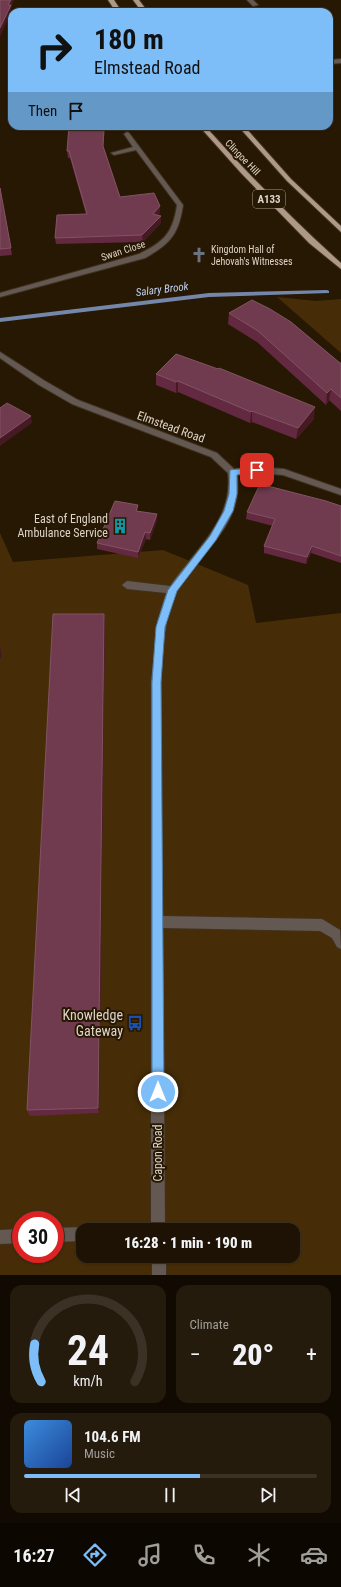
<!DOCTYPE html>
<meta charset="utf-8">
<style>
:root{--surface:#1d1203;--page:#251b0d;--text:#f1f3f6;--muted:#a09e9a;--line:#3b3225;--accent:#7dbef9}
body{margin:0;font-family:"Roboto Condensed",sans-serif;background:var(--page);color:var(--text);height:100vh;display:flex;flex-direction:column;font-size:15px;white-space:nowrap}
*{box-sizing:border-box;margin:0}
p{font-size:13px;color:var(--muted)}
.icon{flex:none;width:22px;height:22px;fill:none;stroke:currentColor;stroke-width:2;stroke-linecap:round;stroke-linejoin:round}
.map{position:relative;height:1275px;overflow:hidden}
.sheet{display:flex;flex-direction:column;gap:10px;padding:10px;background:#100a02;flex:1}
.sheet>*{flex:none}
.guide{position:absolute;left:8px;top:8px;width:325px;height:122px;border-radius:12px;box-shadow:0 1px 3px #0004,0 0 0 1px var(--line);background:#7dbef9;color:#111;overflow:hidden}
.speed{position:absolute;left:12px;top:1211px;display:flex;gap:8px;font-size:20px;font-weight:700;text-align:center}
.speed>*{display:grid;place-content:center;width:52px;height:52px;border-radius:50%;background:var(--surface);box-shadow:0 1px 3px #0004,0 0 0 1px var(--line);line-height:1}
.speed .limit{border:6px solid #d22;background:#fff;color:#111}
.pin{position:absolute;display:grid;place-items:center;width:34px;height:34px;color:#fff;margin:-17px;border-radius:8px;box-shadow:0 2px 6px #0006}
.me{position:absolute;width:44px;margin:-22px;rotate:0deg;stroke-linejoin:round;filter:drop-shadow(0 0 3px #0008)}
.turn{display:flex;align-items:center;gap:14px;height:84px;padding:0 20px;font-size:18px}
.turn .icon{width:52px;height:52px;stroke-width:2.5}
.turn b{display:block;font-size:28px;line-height:34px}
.then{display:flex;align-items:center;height:38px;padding:0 20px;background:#0003;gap:8px;font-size:15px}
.big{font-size:30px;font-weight:800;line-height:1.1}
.sheet .card{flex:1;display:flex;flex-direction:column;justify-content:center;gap:6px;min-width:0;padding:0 14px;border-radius:12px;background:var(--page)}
.sheet .dial{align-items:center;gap:0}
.dial svg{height:104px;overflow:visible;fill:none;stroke:var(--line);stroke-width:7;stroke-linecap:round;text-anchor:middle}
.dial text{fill:var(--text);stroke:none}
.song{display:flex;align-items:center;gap:12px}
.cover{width:48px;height:48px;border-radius:6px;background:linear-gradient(135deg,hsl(210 70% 55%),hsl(220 70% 35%))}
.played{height:4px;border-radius:2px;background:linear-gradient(90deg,var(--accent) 60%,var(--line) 60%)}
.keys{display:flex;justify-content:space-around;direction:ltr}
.heat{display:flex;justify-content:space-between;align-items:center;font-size:22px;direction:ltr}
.sheet .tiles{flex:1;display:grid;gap:10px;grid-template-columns:1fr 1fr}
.card:last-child{grid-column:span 2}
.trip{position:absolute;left:76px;top:1223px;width:224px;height:40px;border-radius:12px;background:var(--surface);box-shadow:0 1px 3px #0004,0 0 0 1px var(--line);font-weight:800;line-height:40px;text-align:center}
.tab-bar{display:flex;height:64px;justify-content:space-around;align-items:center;background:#0c0701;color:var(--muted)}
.tab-bar .icon{width:28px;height:28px}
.tab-bar .active{color:var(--accent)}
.tab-bar b{font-size:18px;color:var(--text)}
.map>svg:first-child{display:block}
.green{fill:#462d07;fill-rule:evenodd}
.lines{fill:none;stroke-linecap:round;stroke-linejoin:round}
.stream{fill:#7487aa;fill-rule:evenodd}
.minor-casing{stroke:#41321f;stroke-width:2}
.major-casing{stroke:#41321f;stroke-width:2}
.minor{fill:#645952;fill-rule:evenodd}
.major{fill:#ae9888;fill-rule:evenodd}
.wall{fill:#632941}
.shaded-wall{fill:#461a23}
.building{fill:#703b4f;stroke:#825362}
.route{fill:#7dbef9;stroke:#517ca2}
.labels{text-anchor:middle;stroke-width:4;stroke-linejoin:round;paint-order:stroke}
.far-street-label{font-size:10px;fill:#ded4c7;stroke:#271804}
.far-poi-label{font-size:10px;fill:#ded4c7;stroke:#271804;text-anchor:start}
.shield{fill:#271804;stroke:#a79c8c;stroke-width:1}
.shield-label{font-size:11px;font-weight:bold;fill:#ded4c7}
.far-water-label{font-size:11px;font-style:italic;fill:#bed2f2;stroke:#271804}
.street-label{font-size:12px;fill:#ded4c7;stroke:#271804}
.poi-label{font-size:12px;fill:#ded4c7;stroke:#271804;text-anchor:end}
.near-poi-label{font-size:14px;fill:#ded4c7;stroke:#271804;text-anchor:end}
</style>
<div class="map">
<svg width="341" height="1275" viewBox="0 0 341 1275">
<rect width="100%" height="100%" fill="#271804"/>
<path class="green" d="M277,297L316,301L341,299V353Z
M0,533L13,562L163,550L248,585L256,623L341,613V1275H0ZM21,1220H55V1254H21ZM83,1230H293V1256H83Z"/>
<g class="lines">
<path class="stream" d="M327,290L329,291V293L209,297L0,322V318L209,293Z"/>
<defs>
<path id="minor" d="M247,0H253L258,5L253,6Z
M341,59V63L329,64V60Z
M127,132L129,133L183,205C179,234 170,244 145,258L0,297V293L139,254C164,242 173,233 177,205L136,150L114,155L111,153L133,147L124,134Z
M0,352L45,381L78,400L217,453L234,469L257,467L284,469L341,489V495L283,475L257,473L237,475C245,535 182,560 169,612C159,655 161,700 162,744C162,801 162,859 163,916L322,919L340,930L341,949L337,947L332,938L320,931L163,928L165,1230H151V682L157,622L166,593L127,589L122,585L127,581L170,586C194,551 234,520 228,473L211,457L72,404L39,385L0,358Z
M83,1227L89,1230H83V1241L55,1242V1228Z
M21,1229V1243L0,1244V1230Z
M152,1256H166V1275H152Z"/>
<path id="major" d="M108,0H114L122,12H116Z
M133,0H139L148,12H142Z
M199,126H205C248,174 293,220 341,263V269L309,243L241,173Z
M238,126H244L291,179L341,226V232L287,181Z"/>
</defs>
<use href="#minor" class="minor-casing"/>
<use href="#major" class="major-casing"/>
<use href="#minor" class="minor"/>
<use href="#major" class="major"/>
</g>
<path class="wall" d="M100,130H104L103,148L120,197L160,206V213L158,215L161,216V223L143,242L56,244L55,238L86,214L70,158H68L67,151Z
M0,188L12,255L0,256Z
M229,313L340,363H341V411L329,400L326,405L257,342L228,324Z
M156,374L314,419L296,439L252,422L250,423L178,392L176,393L156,385Z
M341,506V563L311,553L306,564L264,553V546L273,526L246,519L247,512Z
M138,511L157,514V520L150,540L146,539L138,558L97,549V543Z
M105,623L99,1113L30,1116L27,1110Z"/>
<path class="shaded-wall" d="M11,0H14L11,8V12L0,37V28Z
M160,206V213L153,221V214Z
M161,216V223L143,242L142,235Z
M178,381V392L176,393V382Z
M331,389L329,400L326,405L327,393Z
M315,407L314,419L296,439L298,428Z
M252,411V422L250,423L251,412Z
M31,416L32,423L0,446V438Z
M138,505V512L136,511Z
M157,514V520L150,540V533Z
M145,532L146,539L138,558V552Z
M312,546L311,553L306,564L307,557Z
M104,614L105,623L99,1113L98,1108Z
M0,646L2,656L0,659Z"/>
<path class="building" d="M0,0H11L8,5H11L0,28Z
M69,126H99V130H104L103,146L120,197L154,193L160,206L153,214L161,216L142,235L55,238L57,215L87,214L69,151H67Z
M0,188L11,248L0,249Z
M252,300L270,309L291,322L340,363H341V398L331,389L327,393L258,331L229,313Z
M176,354L218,369L219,368L315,407L298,428L252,411L251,412L178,381L176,382L156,374Z
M7,403L31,416L0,438V408Z
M260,484L326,501L341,506V556L312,546L307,557L264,546L275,519L247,512Z
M115,501L138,505L136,511L157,514L150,533L145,532L138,552L97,543Z
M53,614H104L98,1108L27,1110Z"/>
<path class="route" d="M257,467L260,468V472L237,475V494L233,511L216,540L177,591L165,627L161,682L164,1092L163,1096L158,1098L154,1096L152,1092V682L156,627L168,590L210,536L224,511L229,494L230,470Z"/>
<defs>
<symbol id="church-bare" viewBox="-9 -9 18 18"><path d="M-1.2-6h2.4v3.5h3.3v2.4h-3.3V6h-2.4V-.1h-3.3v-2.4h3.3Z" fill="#6b7280" stroke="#271804" stroke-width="2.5" paint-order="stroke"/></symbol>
<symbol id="building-bare" viewBox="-9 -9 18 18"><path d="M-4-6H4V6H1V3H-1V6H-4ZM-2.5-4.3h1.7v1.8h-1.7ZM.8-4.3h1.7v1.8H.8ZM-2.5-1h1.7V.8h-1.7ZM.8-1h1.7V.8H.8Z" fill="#0f9aa8" stroke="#271804" stroke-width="2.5" paint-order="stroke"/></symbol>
<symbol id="bus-bare" viewBox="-9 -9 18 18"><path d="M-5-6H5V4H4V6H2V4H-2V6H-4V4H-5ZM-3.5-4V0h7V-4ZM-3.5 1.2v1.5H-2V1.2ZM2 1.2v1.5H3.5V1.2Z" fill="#1a4fb4" stroke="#271804" stroke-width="2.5" paint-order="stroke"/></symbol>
</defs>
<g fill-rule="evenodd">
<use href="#church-bare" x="188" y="244" width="22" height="22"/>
<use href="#building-bare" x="109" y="515" width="22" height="22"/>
<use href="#bus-bare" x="124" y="1012" width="22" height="22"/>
</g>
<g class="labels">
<g class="far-street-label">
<text transform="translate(243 157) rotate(46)" y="4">Clingoe Hill</text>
<text transform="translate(123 250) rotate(-18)" y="4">Swan Close</text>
</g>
<g class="far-poi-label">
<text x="211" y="253">Kingdom Hall of<tspan x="211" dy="12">Jehovah's Witnesses</tspan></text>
</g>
<rect class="shield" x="253" y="190" width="32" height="18" rx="3"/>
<g class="shield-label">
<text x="269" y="203">A133</text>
</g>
<g class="far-water-label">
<text transform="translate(162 289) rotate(-7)" y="4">Salary Brook</text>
</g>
<g class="street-label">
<text transform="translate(171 427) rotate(20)" y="4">Elmstead Road</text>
<text transform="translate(158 1153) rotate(-90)" y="4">Capon Road</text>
</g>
<g class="poi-label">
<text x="108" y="523">East of England<tspan x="108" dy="14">Ambulance Service</tspan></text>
</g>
<g class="near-poi-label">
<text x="123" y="1020">Knowledge<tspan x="123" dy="16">Gateway</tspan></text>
</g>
</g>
</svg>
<div class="speed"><div class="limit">30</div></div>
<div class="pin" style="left:257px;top:470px;background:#d93025"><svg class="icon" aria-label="arrive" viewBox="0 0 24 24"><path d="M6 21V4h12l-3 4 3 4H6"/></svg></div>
<svg class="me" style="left:158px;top:1092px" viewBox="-20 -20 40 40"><circle r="17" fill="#7dbef9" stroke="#fff" stroke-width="3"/><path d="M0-11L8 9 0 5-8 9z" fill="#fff"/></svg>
<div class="trip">16:28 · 1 min · 190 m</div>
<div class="guide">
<div class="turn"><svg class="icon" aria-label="right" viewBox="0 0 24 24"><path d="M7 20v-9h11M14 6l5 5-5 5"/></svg><div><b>180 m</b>Elmstead Road</div></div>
<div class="then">Then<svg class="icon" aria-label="arrive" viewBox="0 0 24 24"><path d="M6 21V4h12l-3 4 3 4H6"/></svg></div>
</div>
</div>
<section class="sheet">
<div class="tiles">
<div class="card dial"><svg viewBox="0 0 100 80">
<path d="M14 69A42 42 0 1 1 86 69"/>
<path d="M14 69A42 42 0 0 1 9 40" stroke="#7dbef9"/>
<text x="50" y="56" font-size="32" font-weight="700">24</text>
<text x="50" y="72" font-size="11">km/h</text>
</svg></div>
<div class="card"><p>Climate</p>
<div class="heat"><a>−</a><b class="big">20°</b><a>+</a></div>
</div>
<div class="card">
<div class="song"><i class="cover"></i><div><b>104.6 FM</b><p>Music</p></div></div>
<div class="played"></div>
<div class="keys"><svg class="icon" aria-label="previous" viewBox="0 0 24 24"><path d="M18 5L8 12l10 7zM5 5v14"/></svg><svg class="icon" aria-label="pause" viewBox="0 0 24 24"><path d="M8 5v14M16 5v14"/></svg><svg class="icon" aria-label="next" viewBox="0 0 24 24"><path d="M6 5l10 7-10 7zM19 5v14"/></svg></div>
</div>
</div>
</section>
<nav class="tab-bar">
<b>16:27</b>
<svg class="icon active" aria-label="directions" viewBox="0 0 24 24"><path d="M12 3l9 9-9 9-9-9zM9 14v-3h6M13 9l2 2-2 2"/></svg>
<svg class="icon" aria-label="music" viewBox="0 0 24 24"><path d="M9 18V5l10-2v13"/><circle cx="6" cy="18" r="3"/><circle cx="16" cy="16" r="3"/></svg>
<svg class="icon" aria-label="phone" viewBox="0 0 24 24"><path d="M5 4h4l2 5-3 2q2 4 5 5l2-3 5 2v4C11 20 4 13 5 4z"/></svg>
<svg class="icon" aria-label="climate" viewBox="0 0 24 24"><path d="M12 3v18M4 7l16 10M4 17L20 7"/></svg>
<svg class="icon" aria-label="car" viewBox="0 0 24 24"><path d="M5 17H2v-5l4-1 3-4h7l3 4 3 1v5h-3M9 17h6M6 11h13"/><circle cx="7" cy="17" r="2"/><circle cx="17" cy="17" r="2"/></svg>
</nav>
